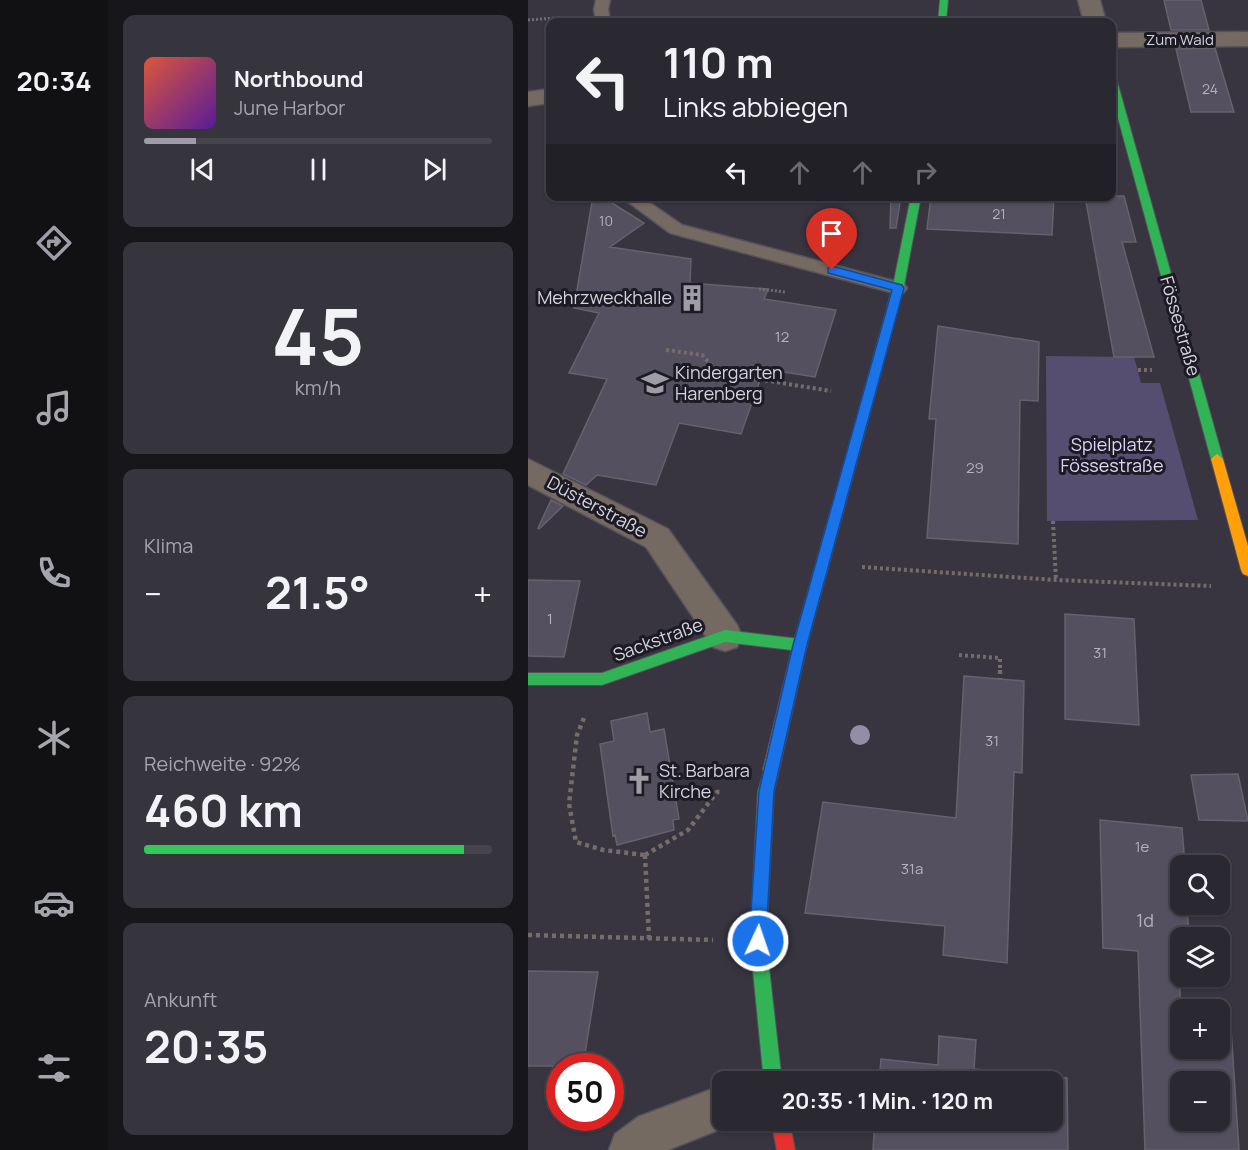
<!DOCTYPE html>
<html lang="de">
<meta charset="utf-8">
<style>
:root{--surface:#2a2830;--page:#36343c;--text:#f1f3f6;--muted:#a5a6ab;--line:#46444c;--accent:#9e9ca7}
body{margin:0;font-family:Manrope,sans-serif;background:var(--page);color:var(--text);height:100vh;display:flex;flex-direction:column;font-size:22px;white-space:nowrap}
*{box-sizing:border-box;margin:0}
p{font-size:20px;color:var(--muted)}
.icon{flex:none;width:33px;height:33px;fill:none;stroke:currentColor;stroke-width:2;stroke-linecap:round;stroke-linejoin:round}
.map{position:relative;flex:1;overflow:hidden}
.drawer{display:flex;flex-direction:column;gap:15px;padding:15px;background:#17161a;width:420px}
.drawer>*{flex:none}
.banner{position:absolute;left:18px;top:18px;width:570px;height:183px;border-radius:12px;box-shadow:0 2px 4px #0004,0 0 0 2px var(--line);background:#2a2830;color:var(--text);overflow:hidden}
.controls{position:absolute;left:642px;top:855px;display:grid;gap:12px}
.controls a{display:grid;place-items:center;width:60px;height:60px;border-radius:12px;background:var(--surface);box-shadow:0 2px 4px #0004,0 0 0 2px var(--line);font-size:30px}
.speed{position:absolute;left:18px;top:1053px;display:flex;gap:12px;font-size:30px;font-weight:700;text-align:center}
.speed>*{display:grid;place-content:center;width:78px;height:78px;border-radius:50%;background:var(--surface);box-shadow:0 2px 4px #0004,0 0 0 2px var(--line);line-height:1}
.speed .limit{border:9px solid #d22;background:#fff;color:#111}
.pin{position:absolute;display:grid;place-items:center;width:51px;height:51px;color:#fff;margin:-62px -26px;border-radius:50% 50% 50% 0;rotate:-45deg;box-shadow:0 0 6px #0007}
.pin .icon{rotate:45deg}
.me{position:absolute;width:66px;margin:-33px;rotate:3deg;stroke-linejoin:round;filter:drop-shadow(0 0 4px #0008)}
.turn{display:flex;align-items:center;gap:21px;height:126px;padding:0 18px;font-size:27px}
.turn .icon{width:78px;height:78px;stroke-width:2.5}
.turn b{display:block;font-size:42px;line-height:51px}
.lanes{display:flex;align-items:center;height:57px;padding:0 18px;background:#0003;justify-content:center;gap:30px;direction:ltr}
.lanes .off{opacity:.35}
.big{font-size:45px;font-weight:700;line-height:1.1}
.drawer .card{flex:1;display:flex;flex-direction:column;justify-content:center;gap:9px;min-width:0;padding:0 21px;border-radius:12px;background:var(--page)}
.drawer .dial{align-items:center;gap:0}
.dial b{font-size:78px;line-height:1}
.song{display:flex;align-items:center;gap:18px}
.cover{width:72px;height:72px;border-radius:9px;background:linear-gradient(135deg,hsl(10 70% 55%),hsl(270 70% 35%))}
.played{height:6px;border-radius:3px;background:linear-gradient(90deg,var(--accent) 15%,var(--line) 15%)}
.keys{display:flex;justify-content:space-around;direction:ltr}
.heat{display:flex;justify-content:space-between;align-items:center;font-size:33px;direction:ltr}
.charge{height:9px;border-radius:4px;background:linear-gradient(90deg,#34c759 92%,var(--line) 0)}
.trip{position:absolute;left:184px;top:1071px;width:351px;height:60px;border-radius:12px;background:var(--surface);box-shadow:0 2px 4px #0004,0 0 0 2px var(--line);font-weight:700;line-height:60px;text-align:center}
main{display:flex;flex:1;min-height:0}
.tab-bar{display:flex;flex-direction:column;width:108px;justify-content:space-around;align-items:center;background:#111013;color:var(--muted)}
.tab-bar .icon{width:42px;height:42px}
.tab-bar .current{color:var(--accent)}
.tab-bar b{font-size:27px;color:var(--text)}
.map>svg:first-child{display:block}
.green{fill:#564e70}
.building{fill:#54505f;stroke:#65626c;stroke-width:1.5;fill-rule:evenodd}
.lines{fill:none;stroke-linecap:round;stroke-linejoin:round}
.lane-casing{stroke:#55525c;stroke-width:3}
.street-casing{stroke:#55525c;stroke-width:3}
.fast-casing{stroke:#55525c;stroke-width:2}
.slow-casing{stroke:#55525c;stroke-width:2}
.jam-casing{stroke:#55525c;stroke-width:2}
.path-far2{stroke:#746d6a;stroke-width:3;stroke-dasharray:2 2;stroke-linecap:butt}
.path-far1{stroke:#746d6a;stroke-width:4;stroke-dasharray:3 3;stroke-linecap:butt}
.path{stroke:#746d6a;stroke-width:4.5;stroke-dasharray:4 4;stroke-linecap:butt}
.lane{fill:#756a61;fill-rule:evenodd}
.street{fill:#756a61;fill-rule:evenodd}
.fast{fill:#30b455;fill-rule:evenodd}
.slow{fill:#ff9f0a;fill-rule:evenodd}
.jam{fill:#e5322d;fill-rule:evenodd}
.tree{fill:#938ea5}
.route{fill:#1a73e8;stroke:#114b97;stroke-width:1.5}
.labels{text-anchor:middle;stroke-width:6;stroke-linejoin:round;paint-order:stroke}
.far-number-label{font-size:14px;fill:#b5b2bf}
.far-street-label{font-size:15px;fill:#d5d3df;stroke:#1c1a23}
.number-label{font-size:15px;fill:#b5b2bf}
.poi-label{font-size:18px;fill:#d5d3df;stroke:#1c1a23;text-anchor:start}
.street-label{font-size:18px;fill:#d5d3df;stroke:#1c1a23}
.park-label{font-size:18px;fill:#ded6f8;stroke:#1c1a23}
.near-number-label{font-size:18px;fill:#b5b2bf}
</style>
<main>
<nav class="tab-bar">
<b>20:34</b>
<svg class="icon current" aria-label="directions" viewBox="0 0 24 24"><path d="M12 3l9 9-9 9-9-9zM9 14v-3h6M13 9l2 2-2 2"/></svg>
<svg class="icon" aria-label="music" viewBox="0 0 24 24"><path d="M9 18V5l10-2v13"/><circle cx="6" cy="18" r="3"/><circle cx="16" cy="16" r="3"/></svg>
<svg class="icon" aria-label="phone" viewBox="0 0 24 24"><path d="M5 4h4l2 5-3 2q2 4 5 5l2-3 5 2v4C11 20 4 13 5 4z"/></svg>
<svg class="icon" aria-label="climate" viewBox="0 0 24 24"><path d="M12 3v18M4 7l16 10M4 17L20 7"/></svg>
<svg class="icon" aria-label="car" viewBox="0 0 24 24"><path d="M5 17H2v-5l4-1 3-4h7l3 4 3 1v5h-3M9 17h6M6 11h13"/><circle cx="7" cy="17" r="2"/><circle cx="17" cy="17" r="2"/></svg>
<svg class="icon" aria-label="filters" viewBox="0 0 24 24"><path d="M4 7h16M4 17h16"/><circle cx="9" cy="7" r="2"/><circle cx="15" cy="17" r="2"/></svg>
</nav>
<section class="drawer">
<div class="card">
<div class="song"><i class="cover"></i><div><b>Northbound</b><p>June Harbor</p></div></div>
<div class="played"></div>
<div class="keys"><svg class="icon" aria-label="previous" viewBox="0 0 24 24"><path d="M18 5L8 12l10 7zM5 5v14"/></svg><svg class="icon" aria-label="pause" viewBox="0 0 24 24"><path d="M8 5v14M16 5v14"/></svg><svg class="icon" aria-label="next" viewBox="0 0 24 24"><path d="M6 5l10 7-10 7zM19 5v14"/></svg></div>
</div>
<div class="card dial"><b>45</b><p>km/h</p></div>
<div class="card"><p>Klima</p>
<div class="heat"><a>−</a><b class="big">21.5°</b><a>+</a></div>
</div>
<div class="card"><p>Reichweite · 92%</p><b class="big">460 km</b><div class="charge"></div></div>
<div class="card"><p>Ankunft</p><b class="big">20:35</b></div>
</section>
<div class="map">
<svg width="720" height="1150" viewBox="0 0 720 1150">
<rect width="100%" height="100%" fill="#383540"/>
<path class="green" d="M518,356L606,357L613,383H632L670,520L519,521Z"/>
<path class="building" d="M636,0H673L681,30H643Z
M687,48L706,112H663L648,49Z
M65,196H73L116,223L82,247L163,259L162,283L240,289L236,299L308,310L287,377L236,369L213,434L151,423L128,485L69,475L58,485L35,474L79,379L41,373L71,313L46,308Z
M363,196H373L368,228H362Z
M403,196H526L524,235L399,229Z
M557,196H596L608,242H594L626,357H586Z
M410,326L511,342L510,401L492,400L490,544L399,538L408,419H401Z
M23,500L35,506L11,529L10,528Z
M0,580L52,581L36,657L0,656Z
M537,614L606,619L611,725L537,719Z
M436,676L496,681L494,773L486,772L479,963L415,955L417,926L277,913L295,802L428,818Z
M119,713L122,732L136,729L151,819L145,820L146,830L89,845L87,835L85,836L72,744L86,741L83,721Z
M710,774L720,821L671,820L663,775Z
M572,820L654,828L657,866H652V904H659L661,938H652V1048H692V1013L702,1014L711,1150H617L610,951L575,948ZM652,1082H692V1120H652Z
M0,971L70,972L55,1066H0Z
M411,1036L448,1040L446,1069L539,1078L540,1150H345L347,1120H525V1082H351L353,1059L410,1065Z"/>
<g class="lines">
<defs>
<path id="lane" d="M68,0H82L80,9L82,22H68L66,9Z
M92,196H112L154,225L370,282L376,284L379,288L376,292L370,294L142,233Z"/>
<path id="street" d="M550,0H572L578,22H556Z
M720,32V46L584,47V33Z
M22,89V103L0,106V92Z
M0,459L140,529L209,625L214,636L209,647L197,651L185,647L118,547L0,485Z
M195,1085V1120H211L210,1122L140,1150H81L87,1134L110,1117Z"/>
<path id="fast" d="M412,0H420L418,22H410Z
M584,78L589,81L695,459L689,464L683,459L584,96Z
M383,196H393L376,286L336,435L330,440L324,435L365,286Z
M197,630L272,639L277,641L279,645L277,649L272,651L197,642L74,685H0V673H74Z
M243,763L248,765L251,770L246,791L238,941L254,1082H236L222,941L230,791L238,765Z"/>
<path id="slow" d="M330,430L336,435L279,645L251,770L248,775L243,777L238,775L235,770L265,645L324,435Z
M689,454L695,459L720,546V576L715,574L713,570L683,459Z"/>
<path id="jam" d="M243,1120H261L267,1150H249Z"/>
</defs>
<use href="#lane" class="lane-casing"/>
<use href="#street" class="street-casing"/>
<use href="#fast" class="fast-casing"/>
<use href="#slow" class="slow-casing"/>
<use href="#jam" class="jam-casing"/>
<path class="path-far2" d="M0,20L27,18L29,22
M231,289L257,292"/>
<path class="path-far1" d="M138,350L174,355L191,373L303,391
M610,370H624
M525,521L528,580
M334,567L528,580L683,586
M431,655L472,658V672"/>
<path class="path" d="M472,670V679
M56,718L49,735L41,804L48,842L75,850L117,855
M117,855L160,830L189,792H195
M117,855L121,939
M0,935L185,940"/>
<use href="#lane" class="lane"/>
<use href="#street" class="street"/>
<use href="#fast" class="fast"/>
<use href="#slow" class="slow"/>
<use href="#jam" class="jam"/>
</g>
<circle class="tree" cx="332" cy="735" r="10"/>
<path class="route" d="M304,266L374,285L376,288L279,645L246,791L238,941L236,947L230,949L224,947L221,941L231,791L265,645L364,290L300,273V268Z"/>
<defs>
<symbol id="building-bare" viewBox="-9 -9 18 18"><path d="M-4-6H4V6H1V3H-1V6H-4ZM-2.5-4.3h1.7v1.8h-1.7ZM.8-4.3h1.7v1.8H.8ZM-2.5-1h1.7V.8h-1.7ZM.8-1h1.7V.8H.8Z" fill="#9e9ca7" stroke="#1c1a23" stroke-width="2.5" paint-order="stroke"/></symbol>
<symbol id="school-bare" viewBox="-9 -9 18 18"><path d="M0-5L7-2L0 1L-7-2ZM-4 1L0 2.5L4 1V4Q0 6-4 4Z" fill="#9e9ca7" stroke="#1c1a23" stroke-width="2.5" paint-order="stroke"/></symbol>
<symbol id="church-bare" viewBox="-9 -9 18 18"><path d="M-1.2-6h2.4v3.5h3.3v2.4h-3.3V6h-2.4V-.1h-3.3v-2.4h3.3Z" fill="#9e9ca7" stroke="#1c1a23" stroke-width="2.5" paint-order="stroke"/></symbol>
</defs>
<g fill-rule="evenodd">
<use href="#building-bare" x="145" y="279" width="38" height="38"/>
<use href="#school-bare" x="108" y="364" width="38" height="38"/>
<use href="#church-bare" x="92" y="762" width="38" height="38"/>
</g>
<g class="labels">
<g class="far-number-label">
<text x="682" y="94">24</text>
<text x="471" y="219">21</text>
<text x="78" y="226">10</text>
</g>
<g class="far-street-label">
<text x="652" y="45">Zum Wald</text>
</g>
<g class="number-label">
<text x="254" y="342">12</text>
<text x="447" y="473">29</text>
<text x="22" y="624">1</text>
<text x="572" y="658">31</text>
<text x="464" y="746">31</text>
<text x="614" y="852">1e</text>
<text x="384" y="874">31a</text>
</g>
<g class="poi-label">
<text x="144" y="304" text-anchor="end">Mehrzweckhalle</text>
<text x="147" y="379">Kindergarten<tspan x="147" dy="21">Harenberg</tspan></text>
<text x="131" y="777">St. Barbara<tspan x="131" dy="21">Kirche</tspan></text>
</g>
<g class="street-label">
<text transform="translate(652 326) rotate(74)" y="6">Fössestraße</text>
<text transform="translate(69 507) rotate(28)" y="6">Düsterstraße</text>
<text transform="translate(130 640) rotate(-20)" y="6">Sackstraße</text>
</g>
<g class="park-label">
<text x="584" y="451">Spielplatz<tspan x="584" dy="21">Fössestraße</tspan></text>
</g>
<g class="near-number-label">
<text x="617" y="927">1d</text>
</g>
</g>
</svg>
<div class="controls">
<a><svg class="icon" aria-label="search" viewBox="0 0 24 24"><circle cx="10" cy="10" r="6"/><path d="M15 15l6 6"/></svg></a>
<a><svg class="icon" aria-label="layers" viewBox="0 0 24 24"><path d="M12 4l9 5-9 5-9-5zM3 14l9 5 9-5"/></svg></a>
<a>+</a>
<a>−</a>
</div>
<div class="speed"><div class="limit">50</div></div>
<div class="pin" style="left:304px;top:270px;background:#d93025"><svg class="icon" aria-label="arrive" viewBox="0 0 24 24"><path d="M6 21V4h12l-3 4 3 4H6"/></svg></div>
<svg class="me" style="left:230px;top:941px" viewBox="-20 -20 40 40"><circle r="17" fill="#1a73e8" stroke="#fff" stroke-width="3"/><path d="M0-11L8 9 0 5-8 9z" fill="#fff"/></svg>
<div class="trip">20:35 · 1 Min. · 120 m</div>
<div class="banner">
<div class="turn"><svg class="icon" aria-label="left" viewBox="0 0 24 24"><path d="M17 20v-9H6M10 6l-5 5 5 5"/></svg><div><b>110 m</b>Links abbiegen</div></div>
<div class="lanes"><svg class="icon" aria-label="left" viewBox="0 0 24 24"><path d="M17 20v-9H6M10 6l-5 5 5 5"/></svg><svg class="icon off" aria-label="ahead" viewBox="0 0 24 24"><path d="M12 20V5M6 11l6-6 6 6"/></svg><svg class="icon off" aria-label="ahead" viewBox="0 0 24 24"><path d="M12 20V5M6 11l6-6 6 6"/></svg><svg class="icon off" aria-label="right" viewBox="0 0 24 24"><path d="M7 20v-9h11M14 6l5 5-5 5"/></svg></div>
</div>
</div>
</main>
